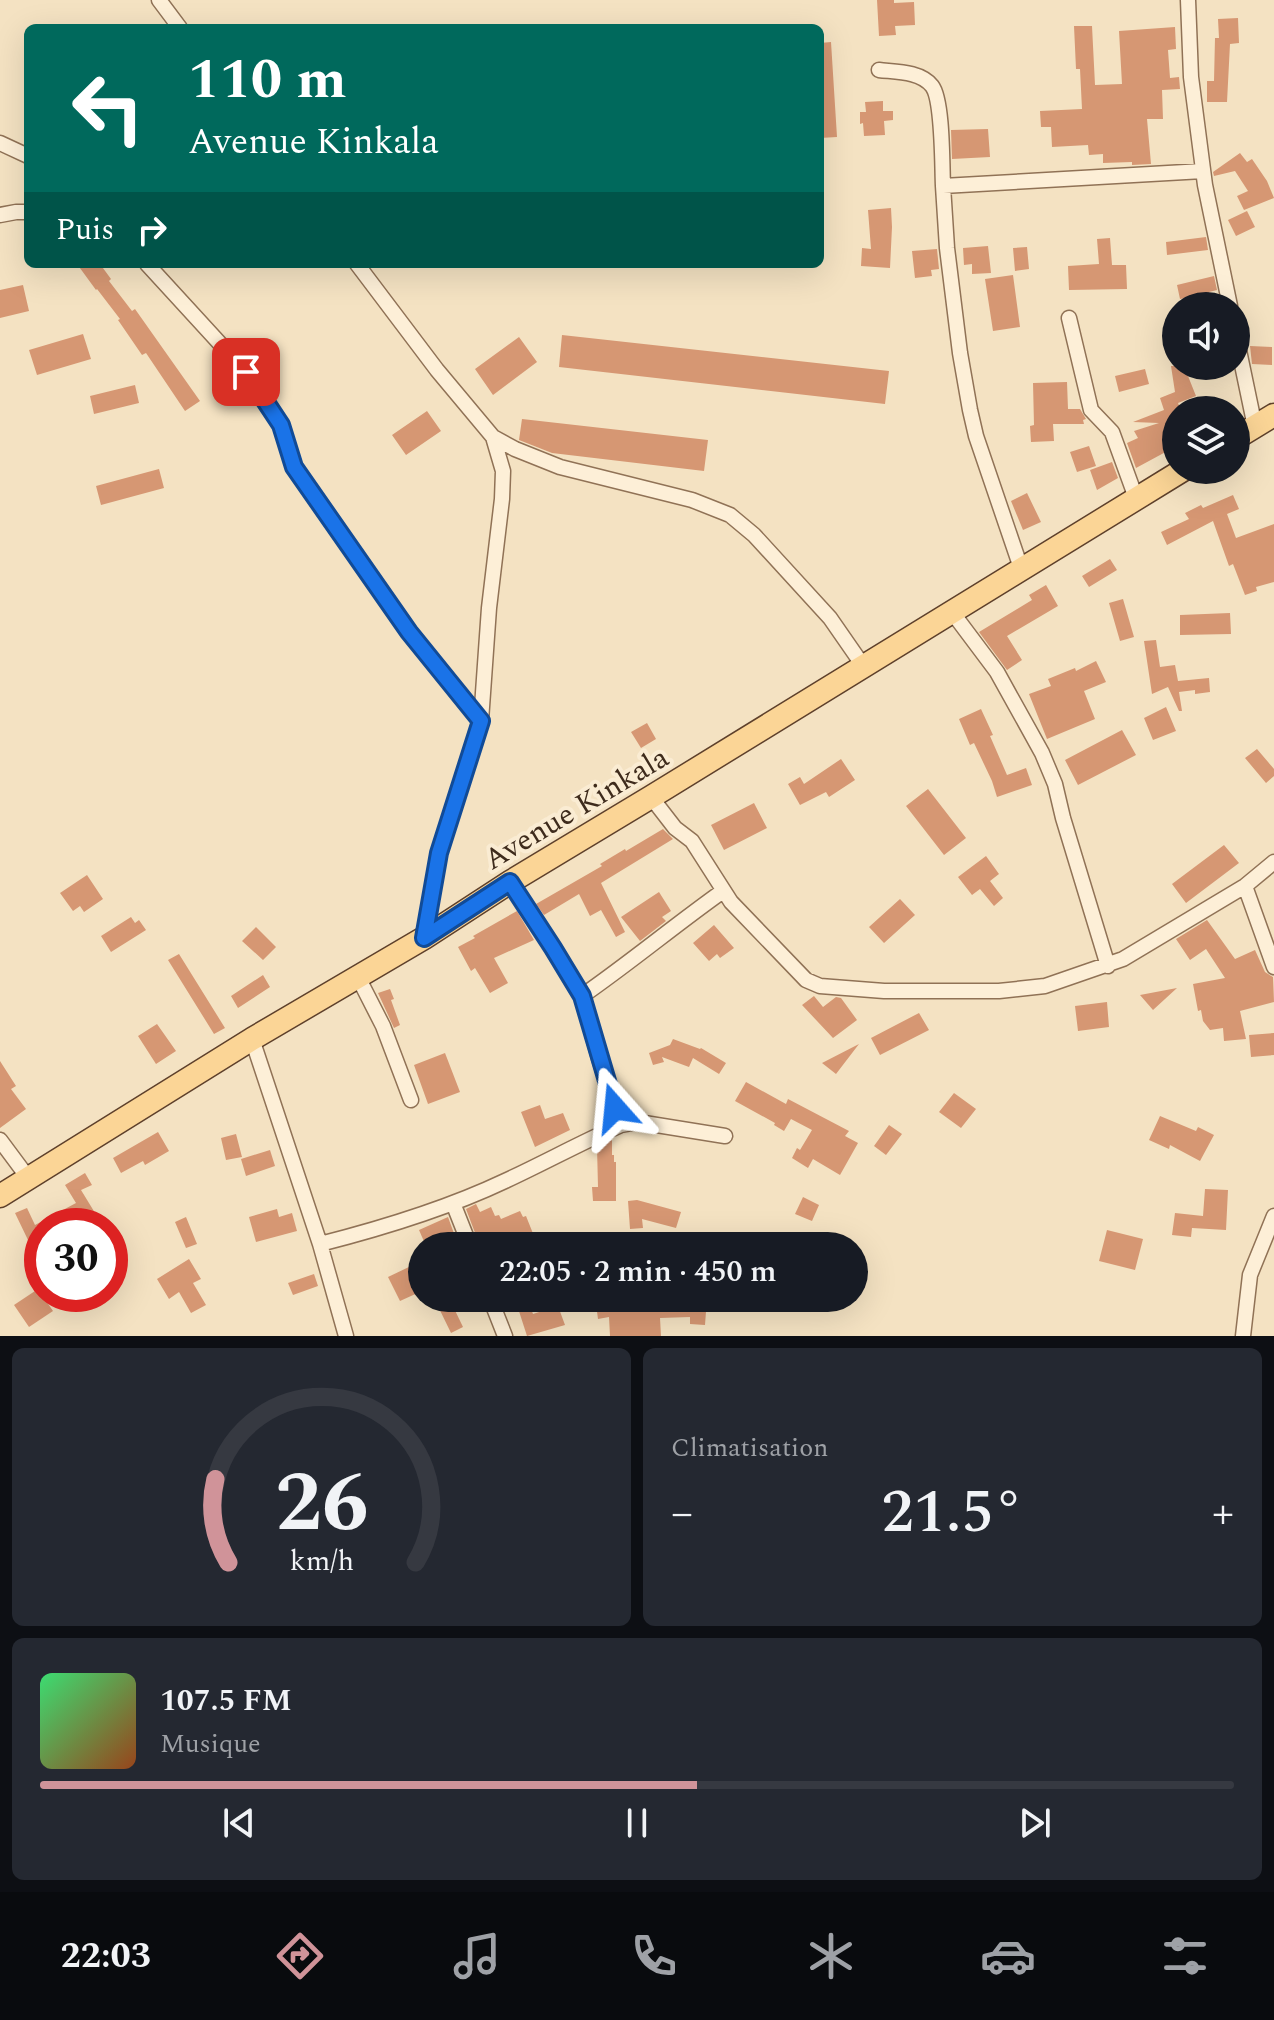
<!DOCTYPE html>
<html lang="fr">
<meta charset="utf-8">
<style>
:root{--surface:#171b24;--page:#242831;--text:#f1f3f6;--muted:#9ea1a6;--line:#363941;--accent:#d09399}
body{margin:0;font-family:Spectral,serif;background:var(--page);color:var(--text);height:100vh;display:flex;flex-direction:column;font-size:30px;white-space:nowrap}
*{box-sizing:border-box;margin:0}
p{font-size:26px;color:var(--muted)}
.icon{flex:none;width:44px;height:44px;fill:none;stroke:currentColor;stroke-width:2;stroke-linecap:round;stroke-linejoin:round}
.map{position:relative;height:1336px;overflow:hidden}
.details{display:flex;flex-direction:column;gap:12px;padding:12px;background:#0d0f14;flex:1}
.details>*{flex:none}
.top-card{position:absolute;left:24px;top:24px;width:800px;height:244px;border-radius:12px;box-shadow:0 8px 32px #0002;background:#00695c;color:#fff;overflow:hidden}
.controls{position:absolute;left:1162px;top:292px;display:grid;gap:16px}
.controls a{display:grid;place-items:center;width:88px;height:88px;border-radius:50%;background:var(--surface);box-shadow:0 8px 32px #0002;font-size:40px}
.speed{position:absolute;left:24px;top:1208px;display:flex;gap:16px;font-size:40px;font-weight:700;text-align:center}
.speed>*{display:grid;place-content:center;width:104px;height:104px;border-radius:50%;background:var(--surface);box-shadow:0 8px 32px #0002;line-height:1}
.speed .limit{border:12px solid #d22;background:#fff;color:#111}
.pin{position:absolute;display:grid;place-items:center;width:68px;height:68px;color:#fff;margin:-34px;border-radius:16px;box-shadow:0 4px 12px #0006}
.me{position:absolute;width:88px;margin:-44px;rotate:342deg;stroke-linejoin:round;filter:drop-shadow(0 0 6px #0008)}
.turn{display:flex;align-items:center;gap:28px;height:168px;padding:0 32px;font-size:36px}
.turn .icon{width:104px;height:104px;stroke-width:2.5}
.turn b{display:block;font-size:56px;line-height:68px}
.then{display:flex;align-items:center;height:76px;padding:0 32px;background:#0003;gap:16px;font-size:30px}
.big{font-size:60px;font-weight:600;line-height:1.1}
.details .tile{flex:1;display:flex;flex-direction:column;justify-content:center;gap:12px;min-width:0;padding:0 28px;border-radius:12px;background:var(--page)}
.details .dial{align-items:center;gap:0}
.dial svg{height:208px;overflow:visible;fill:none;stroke:var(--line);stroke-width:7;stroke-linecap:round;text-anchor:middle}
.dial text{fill:var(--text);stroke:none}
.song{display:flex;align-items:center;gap:24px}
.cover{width:96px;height:96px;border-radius:12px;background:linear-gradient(135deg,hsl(140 70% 55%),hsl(20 70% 35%))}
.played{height:8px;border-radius:4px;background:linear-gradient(90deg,var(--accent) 55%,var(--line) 55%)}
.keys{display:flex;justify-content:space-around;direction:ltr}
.heat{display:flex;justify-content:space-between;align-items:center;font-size:44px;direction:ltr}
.details .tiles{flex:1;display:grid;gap:12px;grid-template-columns:1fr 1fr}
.tile:last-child{grid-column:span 2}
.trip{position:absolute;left:408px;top:1232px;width:460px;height:80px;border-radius:40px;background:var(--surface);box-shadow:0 8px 32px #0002;font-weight:600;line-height:80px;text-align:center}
.menu{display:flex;height:128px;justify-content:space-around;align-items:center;background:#090b0e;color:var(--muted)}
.menu .icon{width:56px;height:56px}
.menu .current{color:var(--accent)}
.menu b{font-size:36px;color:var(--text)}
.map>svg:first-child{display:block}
.building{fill:#d69773}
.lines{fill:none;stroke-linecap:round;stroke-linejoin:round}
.minor-casing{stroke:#907256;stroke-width:17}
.primary-casing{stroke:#5e402b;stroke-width:25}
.minor{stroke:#fdefd7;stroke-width:14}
.primary{stroke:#fbd596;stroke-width:22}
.route-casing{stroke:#114b97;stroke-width:20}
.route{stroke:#1a73e8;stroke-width:14}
.labels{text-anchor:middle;stroke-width:8;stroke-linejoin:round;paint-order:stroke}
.street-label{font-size:30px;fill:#3e2b1c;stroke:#faecd3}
</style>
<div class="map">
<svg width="1274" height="1336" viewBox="0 0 1274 1336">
<rect width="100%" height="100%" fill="#f4e2c2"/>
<path class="building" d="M877,0H894V3L914,2L915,25L895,26L896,35L879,36Z
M1238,18L1239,43L1230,44L1227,102H1207V81H1214L1215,38H1219L1218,19Z
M1074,26H1092L1095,85L1122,84L1119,31L1175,27L1176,49L1168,50L1170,78L1179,77L1180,89L1162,90L1163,119H1147L1151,164L1132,165V162L1103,163V154L1089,155L1088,145L1052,147L1051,127H1041L1040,111L1082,109L1080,69H1076Z
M831,42L837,137L820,138V43Z
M883,101V111H893V120L884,121L885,135L864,136L863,123L860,124V112H866L865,102Z
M988,129L990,157L952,159L951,130Z
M1240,153L1247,162L1252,159L1267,181L1274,198L1244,210L1237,196L1248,191L1235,171L1214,176L1213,172Z
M891,208L892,227L890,268L861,266L862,248L871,249L868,210Z
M1247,211L1255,227L1236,236L1228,220Z
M1206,237L1208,250L1167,255L1166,242Z
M1110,238L1112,265H1126L1127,289L1069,290L1068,266L1099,264L1097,239Z
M988,246L991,273L972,274V264L964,265L963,248Z
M1027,247L1029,269L1015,271L1013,248Z
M937,249L939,269L931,270L932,276L915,278L912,251Z
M77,264H100L111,279L109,281L132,311L135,309L200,401L185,411L146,353L142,355L118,320L120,319L97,289L96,290Z
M1013,275L1020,327L993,331L985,279Z
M1214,276L1217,290L1209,292L1211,303L1197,306L1195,296L1180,299L1177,285Z
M23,285L29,311L0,318V290Z
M83,334L91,359L37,375L29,350Z
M562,335L889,371L885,404L559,367Z
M519,337L537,362L493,395L475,369Z
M1250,346L1272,347V365L1252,364Z
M1171,366H1184L1196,396L1178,403L1181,410H1176V442L1170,444L1173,448L1136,468L1127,443L1138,438L1134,431L1159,423L1133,422L1164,410L1160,398L1175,392Z
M1145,369L1149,384L1119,392L1115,376Z
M1067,382L1068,409H1080L1086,419L1083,420L1084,424H1053L1054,441L1031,442L1030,426L1034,425L1033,383Z
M135,385L139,403L94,414L90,396Z
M427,411L441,431L406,455L392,435Z
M522,419L708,440L704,471L552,453L519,440Z
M1089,446L1096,466L1077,472L1070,452Z
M1112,462L1118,478L1097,490L1090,470Z
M159,469L164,488L101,505L96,486Z
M1027,493L1041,522L1023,530L1011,501Z
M1233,495L1239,509L1227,514L1236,538L1274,524V582L1256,587L1257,591L1245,595L1233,564L1229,566L1213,521L1167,545L1161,532L1189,519L1185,513L1201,505L1203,508Z
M1110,559L1117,570L1089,587L1082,576Z
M1046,585L1058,606L1007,636L1022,660L1007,670L979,632L1032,600L1029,595Z
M1123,599L1134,637L1120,641L1109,603Z
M1230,613L1231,634L1180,635V615Z
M1156,640L1160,667L1175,665L1178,681L1209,678L1210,692L1195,694V690L1179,692L1182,711H1179L1168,687L1152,694L1144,641Z
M1096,661L1106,682L1084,691L1095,719L1047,739L1029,694L1051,686L1048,679L1075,668L1076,671Z
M1166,707L1176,731L1153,740L1144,718Z
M981,709L993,735L990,736L1007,775L1026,768L1032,785L997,797L992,781L974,743L970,745L959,719Z
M647,723L656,739L641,748L631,732Z
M1122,730L1136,755L1078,785L1065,760Z
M1257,749L1274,769V776L1266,783L1245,758Z
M841,759L855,780L829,797L826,792L800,805L788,784L800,777L804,784Z
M928,789L966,838L944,855L906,806Z
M754,803L767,828L724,850L711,825Z
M663,829L673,839L601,883L625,932L616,937L601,910L590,916L579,894L544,915L536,904L602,866L600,864L625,849L626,851Z
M1224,845L1239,863L1186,903L1172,884Z
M986,856L999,874L990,881L1003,898L994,906L980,889L972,895L958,877Z
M87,875L103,899L84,912L80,906L73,911L60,893Z
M659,892L671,911L662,917L666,921L640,941L621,917Z
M900,899L915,915L884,943L869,927Z
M517,911L534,940L494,958L508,983L490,993L475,968L471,971L458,947L475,938L473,936Z
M131,917L135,923L139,920L146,930L111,952L101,936Z
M1207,920L1235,959L1255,950L1265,972L1273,977L1274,1002L1240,1011L1246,1039L1224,1041L1223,1028L1210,1030L1203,1021L1201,1010L1198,1011L1193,984L1225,978L1206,949L1190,960L1176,939Z
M714,925L734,948L720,958L717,954L709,961L693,943Z
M256,927L276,947L263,960L242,941Z
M179,954L225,1028L214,1034L168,960Z
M263,975L270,987L238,1008L231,996Z
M1177,988L1153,1010L1140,995Z
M390,989L394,999L391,1000L400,1025L394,1028L378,993Z
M814,996L823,1007L836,997L841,998L857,1020L833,1038L802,1005Z
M1107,1002L1109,1027L1078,1031L1075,1006Z
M919,1013L929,1030L880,1055L871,1038Z
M157,1024L176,1051L156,1064L138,1036Z
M1274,1033V1055L1251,1057L1249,1035Z
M673,1039L700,1049L701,1048L726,1063L719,1074L693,1058L689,1067L662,1057L664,1062L653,1065L649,1053L670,1045Z
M859,1044L836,1074L822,1063Z
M445,1053L460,1092L428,1104L414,1065Z
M0,1061L16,1086L11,1089L26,1109L0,1128Z
M746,1082L786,1104L788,1099L849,1131L845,1136L858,1143L840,1175L813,1159L808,1168L792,1158L797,1148L800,1150L812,1130L791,1119L784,1131L774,1125L775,1123L735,1101Z
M954,1093L976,1109L961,1128L939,1112Z
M540,1105L545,1119L563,1113L570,1130L535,1147L521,1112Z
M1160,1116L1196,1131L1198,1127L1214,1135L1200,1161L1170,1145L1169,1149L1149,1140Z
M889,1125L902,1134L886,1155L874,1146Z
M158,1132L169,1151L145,1165L143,1161L121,1173L113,1158Z
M236,1134L242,1157L226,1160L221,1138Z
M612,1140V1155H614V1162H616V1201H593L592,1187H598L597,1147Z
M270,1150L275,1166L246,1176L241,1159Z
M85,1173L92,1185L81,1190L103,1226H36L40,1234L28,1240L15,1213L27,1208L35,1225L76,1203L65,1185Z
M1205,1189L1228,1190L1226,1230L1192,1228L1191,1237L1172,1235L1175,1213L1203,1216Z
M803,1197L819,1205L812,1221L795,1214Z
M637,1200L681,1212L676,1228L642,1219L643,1228L630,1229L628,1201Z
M476,1204L480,1212L491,1207L495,1216L499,1215L501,1219L520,1211L523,1217L526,1216L538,1246H480L466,1209Z
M277,1209L279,1217L292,1213L297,1231L256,1242L249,1217Z
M186,1217L197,1244L186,1248L175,1222Z
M448,1217L456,1239L440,1246H426L419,1230Z
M1107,1230L1143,1239L1135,1270L1099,1261Z
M189,1259L201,1279L193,1283L206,1305L191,1313L179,1292L169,1299L157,1279Z
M411,1266L413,1271L422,1266V1291L400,1301L388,1277Z
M314,1274L318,1286L293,1295L288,1283Z
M38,1289L53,1311L29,1327L14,1305Z
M434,1298H449L463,1327L451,1333Z
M637,1298V1300L707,1298L705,1325L690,1324V1317L660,1318L661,1336H610L609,1317L598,1319L596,1304Z
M528,1301L533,1314L558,1306L565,1325L527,1336L517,1305Z"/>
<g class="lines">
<defs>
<path id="minor" d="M159,0L180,28
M1188,0L1191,77L1205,185L1230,306
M879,70C895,72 920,71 932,86C943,100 942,166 943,186
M0,143L28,156
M0,215L16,212H28
M147,264L246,372L281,425L294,467L409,632L481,721
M357,264L437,370L493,437L515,449L560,467L692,500L730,515L754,535L830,618L864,667
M1069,318L1091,410L1112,432L1136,498
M1236,336L1255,427
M1022,571L976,436L970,410L960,353L947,248L943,186L1203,171
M952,612L997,672L1042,753L1055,784L1063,818L1108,966
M651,797L675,828L692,841L731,902L806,980L820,986L884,991H999L1045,986L1123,959L1245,886L1274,862
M1245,886L1274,967
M424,938L439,853L481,721L489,608L502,499L503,471L493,437
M358,977L383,1026L411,1100
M582,996C631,962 675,925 723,891
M252,1039L320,1244L346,1336
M621,1125L638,1122L725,1136
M0,1140L29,1179
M453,1203L470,1246
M320,1244C383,1228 446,1209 505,1181C544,1163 582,1142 621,1125L599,1058L582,996L553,948L510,882
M490,1298L505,1336
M1243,1336L1250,1275L1274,1216"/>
<path id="primary" d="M1236,438L1274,415
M0,1196L252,1039L424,938L510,882L651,797L1183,470"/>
</defs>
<use href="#minor" class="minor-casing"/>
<use href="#primary" class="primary-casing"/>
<use href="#minor" class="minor"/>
<use href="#primary" class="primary"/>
</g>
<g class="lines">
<defs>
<path id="route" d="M246,372L281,425L294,467L409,632L481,721L439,853L424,938L510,882L553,948L582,996L615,1108"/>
</defs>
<use href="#route" class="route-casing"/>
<use href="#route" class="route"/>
</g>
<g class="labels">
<g class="street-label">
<text transform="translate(576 808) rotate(-31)" y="10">Avenue Kinkala</text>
</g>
</g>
</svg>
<div class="controls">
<a><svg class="icon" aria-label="sound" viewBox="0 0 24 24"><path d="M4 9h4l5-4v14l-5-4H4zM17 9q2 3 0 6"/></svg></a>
<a><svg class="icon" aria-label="layers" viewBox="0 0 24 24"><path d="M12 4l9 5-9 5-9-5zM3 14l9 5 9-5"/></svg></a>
</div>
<div class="speed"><div class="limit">30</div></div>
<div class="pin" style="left:246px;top:372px;background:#d93025"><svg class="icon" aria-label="arrive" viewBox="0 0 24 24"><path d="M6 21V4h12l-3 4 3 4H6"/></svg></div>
<svg class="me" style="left:615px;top:1108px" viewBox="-20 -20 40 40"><path d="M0-17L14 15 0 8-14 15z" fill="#1a73e8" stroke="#fff" stroke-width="4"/></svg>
<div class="trip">22:05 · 2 min · 450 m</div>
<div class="top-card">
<div class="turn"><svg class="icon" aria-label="left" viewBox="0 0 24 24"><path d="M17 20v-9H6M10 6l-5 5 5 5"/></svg><div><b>110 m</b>Avenue Kinkala</div></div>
<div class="then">Puis<svg class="icon" aria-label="right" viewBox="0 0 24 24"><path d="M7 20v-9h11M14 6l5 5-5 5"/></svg></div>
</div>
</div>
<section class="details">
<div class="tiles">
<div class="tile dial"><svg viewBox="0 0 100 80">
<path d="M14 69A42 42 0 1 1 86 69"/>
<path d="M14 69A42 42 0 0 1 9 37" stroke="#d09399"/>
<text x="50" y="56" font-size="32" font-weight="700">26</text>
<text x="50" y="72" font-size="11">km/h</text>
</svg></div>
<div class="tile"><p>Climatisation</p>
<div class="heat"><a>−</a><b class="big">21.5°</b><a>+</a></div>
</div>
<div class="tile">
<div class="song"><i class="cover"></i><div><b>107.5 FM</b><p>Musique</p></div></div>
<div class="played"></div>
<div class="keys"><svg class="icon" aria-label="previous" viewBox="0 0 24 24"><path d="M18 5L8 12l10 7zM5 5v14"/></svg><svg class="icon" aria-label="pause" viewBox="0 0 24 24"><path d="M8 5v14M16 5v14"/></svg><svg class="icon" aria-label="next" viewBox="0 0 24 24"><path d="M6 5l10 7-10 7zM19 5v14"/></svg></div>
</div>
</div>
</section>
<nav class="menu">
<b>22:03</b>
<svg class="icon current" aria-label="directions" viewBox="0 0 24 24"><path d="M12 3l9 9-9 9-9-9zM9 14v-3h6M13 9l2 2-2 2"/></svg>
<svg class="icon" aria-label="music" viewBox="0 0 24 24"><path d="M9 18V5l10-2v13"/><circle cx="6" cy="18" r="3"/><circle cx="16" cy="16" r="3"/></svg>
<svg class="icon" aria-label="phone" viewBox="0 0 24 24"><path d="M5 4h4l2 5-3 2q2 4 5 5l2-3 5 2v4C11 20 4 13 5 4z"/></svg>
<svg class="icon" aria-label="climate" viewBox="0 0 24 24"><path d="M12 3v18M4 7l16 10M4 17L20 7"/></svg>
<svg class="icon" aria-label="car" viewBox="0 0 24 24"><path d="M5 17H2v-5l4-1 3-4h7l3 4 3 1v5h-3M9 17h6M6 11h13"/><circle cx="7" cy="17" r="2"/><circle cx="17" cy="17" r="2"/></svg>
<svg class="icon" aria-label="filters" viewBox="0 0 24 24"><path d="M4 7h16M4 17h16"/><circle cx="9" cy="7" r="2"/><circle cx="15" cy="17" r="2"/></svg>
</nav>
